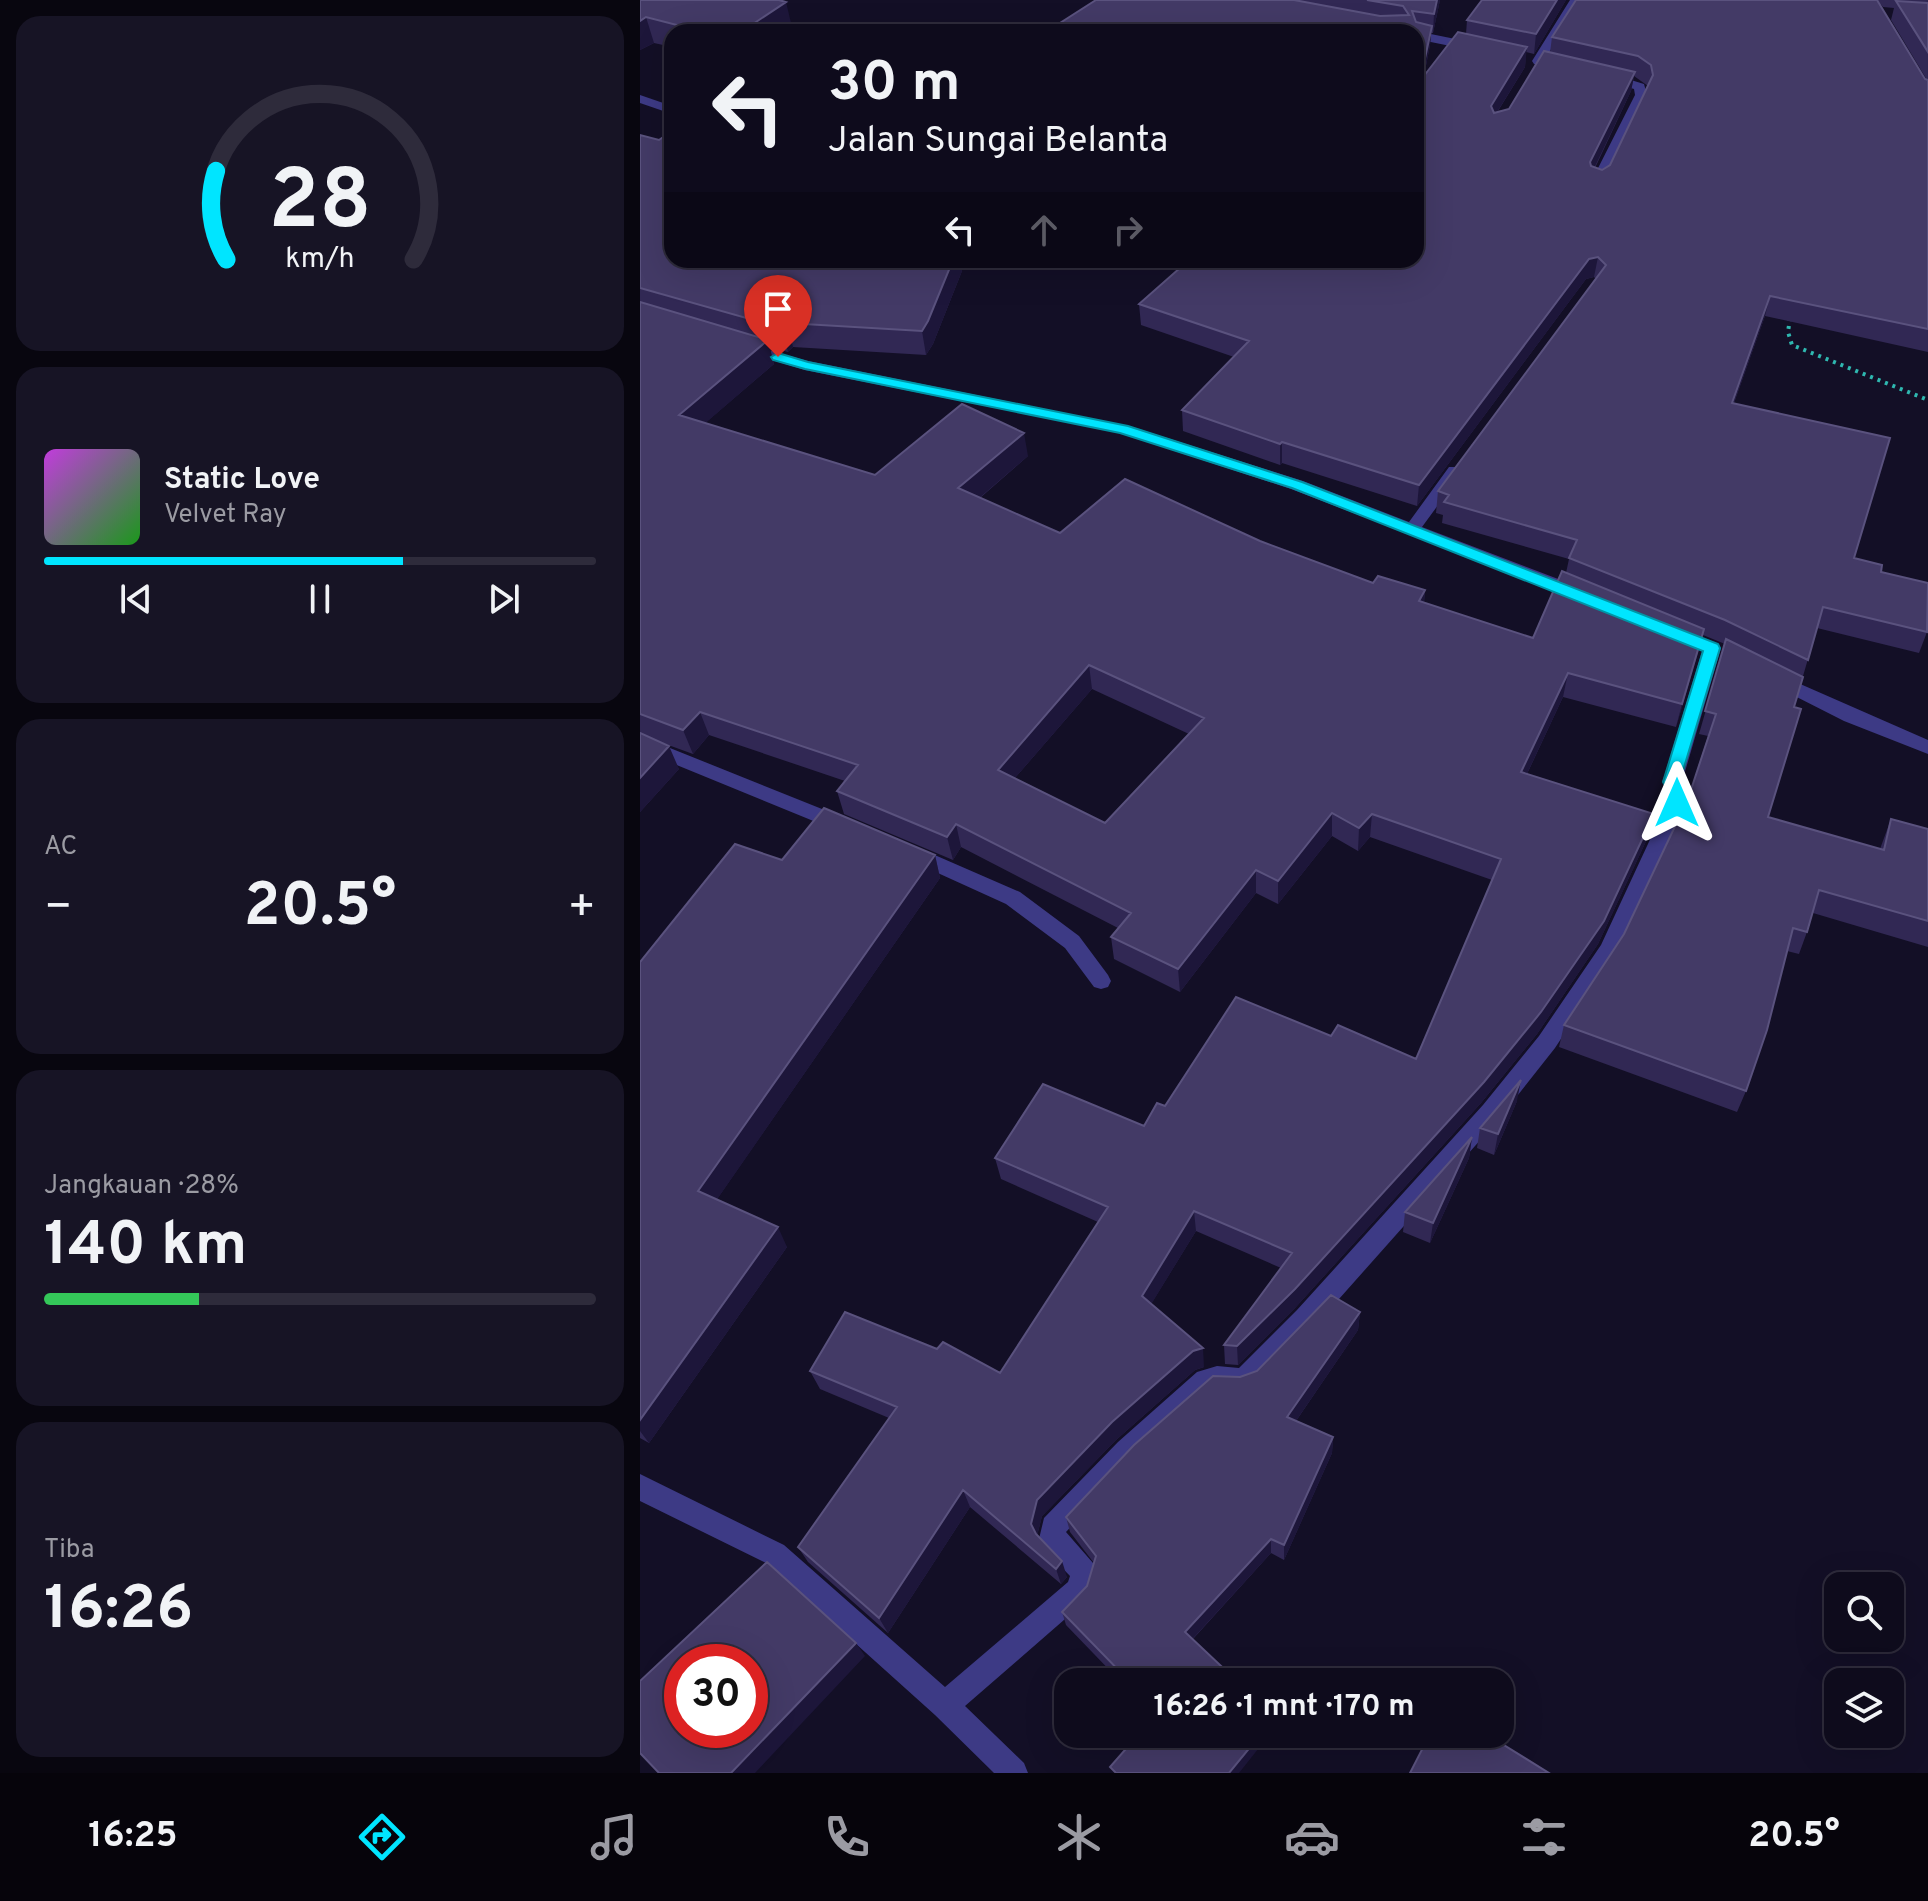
<!DOCTYPE html>
<html lang="id">
<meta charset="utf-8">
<style>
:root{--surface:#0e0b1c;--page:#171425;--text:#f1f3f6;--muted:#9b9ba3;--line:#2e2b3b;--accent:#00e5ff}
body{margin:0;font-family:Overpass,sans-serif;background:var(--page);color:var(--text);height:100vh;display:flex;flex-direction:column;font-size:30px;white-space:nowrap}
*{box-sizing:border-box;margin:0}
p{font-size:26px;color:var(--muted)}
.icon{flex:none;width:44px;height:44px;fill:none;stroke:currentColor;stroke-width:2;stroke-linecap:round;stroke-linejoin:round}
.map{position:relative;flex:1;overflow:hidden}
.details{display:flex;flex-direction:column;gap:16px;padding:16px;background:#08060f;width:640px}
.details>*{flex:none}
.guide{position:absolute;left:24px;top:24px;width:760px;height:244px;border-radius:24px;box-shadow:0 8px 32px #0002,0 0 0 2px var(--line);background:#0e0b1c;color:var(--text);overflow:hidden}
.controls{position:absolute;left:1184px;top:1572px;display:grid;gap:16px}
.controls a{display:grid;place-items:center;width:80px;height:80px;border-radius:16px;background:var(--surface);box-shadow:0 8px 32px #0002,0 0 0 2px var(--line);font-size:40px}
.speed{position:absolute;left:24px;top:1644px;display:flex;gap:16px;font-size:40px;font-weight:700;text-align:center}
.speed>*{display:grid;place-content:center;width:104px;height:104px;border-radius:50%;background:var(--surface);box-shadow:0 8px 32px #0002,0 0 0 2px var(--line);line-height:1}
.speed .limit{border:12px solid #d22;background:#fff;color:#111}
.pin{position:absolute;display:grid;place-items:center;width:68px;height:68px;color:#fff;margin:-82px -34px;border-radius:50% 50% 50% 0;rotate:-45deg;box-shadow:0 0 8px #0007}
.pin .icon{rotate:45deg}
.me{position:absolute;width:88px;margin:-44px;rotate:0deg;stroke-linejoin:round;filter:drop-shadow(0 0 6px #0008)}
.turn{display:flex;align-items:center;gap:28px;height:168px;padding:0 32px;font-size:36px}
.turn .icon{width:104px;height:104px;stroke-width:2.5}
.turn b{display:block;font-size:56px;line-height:68px}
.lanes{display:flex;align-items:center;height:76px;padding:0 32px;background:#0003;justify-content:center;gap:40px;direction:ltr}
.lanes .off{opacity:.35}
.big{font-size:60px;font-weight:700;line-height:1.1}
.details .tile{flex:1;display:flex;flex-direction:column;justify-content:center;gap:12px;min-width:0;padding:0 28px;border-radius:24px;background:var(--page)}
.details .dial{align-items:center;gap:0}
.dial svg{height:208px;overflow:visible;fill:none;stroke:var(--line);stroke-width:7;stroke-linecap:round;text-anchor:middle}
.dial text{fill:var(--text);stroke:none}
.song{display:flex;align-items:center;gap:24px}
.cover{width:96px;height:96px;border-radius:12px;background:linear-gradient(135deg,hsl(290 70% 55%),hsl(120 70% 35%))}
.played{height:8px;border-radius:4px;background:linear-gradient(90deg,var(--accent) 65%,var(--line) 65%)}
.keys{display:flex;justify-content:space-around;direction:ltr}
.heat{display:flex;justify-content:space-between;align-items:center;font-size:44px;direction:ltr}
.charge{height:12px;border-radius:6px;background:linear-gradient(90deg,#34c759 28%,var(--line) 0)}
.trip{position:absolute;left:414px;top:1668px;width:460px;height:80px;border-radius:24px;background:var(--surface);box-shadow:0 8px 32px #0002,0 0 0 2px var(--line);font-weight:700;line-height:80px;text-align:center}
.dock{display:flex;height:128px;justify-content:space-around;align-items:center;background:#06040b;color:var(--muted)}
.dock .icon{width:56px;height:56px}
.dock .selected{color:var(--accent)}
.dock b{font-size:36px;color:var(--text)}
main{display:flex;flex:1;min-height:0}
.map>svg:first-child{display:block}
.lines{fill:none;stroke-linecap:round;stroke-linejoin:round}
.path{stroke:#2fb8b0;stroke-width:4;stroke-dasharray:3 5;stroke-linecap:butt}
.service{fill:#3d3a85;fill-rule:evenodd}
.minor{fill:#3d3a85;fill-rule:evenodd}
.wall{fill:#312854;fill-rule:evenodd}
.shaded-wall{fill:#1d163a}
.building{fill:#433a66;stroke:#5a527e;stroke-width:2;fill-rule:evenodd}
.route{fill:#00e5ff;stroke:#0095a6;stroke-width:2}
</style>
<main>
<section class="details">
<div class="tile dial"><svg viewBox="0 0 100 80">
<path d="M14 69A42 42 0 1 1 86 69"/>
<path d="M14 69A42 42 0 0 1 10 35" stroke="#00e5ff"/>
<text x="50" y="56" font-size="32" font-weight="700">28</text>
<text x="50" y="72" font-size="11">km/h</text>
</svg></div>
<div class="tile">
<div class="song"><i class="cover"></i><div><b>Static Love</b><p>Velvet Ray</p></div></div>
<div class="played"></div>
<div class="keys"><svg class="icon" aria-label="previous" viewBox="0 0 24 24"><path d="M18 5L8 12l10 7zM5 5v14"/></svg><svg class="icon" aria-label="pause" viewBox="0 0 24 24"><path d="M8 5v14M16 5v14"/></svg><svg class="icon" aria-label="next" viewBox="0 0 24 24"><path d="M6 5l10 7-10 7zM19 5v14"/></svg></div>
</div>
<div class="tile"><p>AC</p>
<div class="heat"><a>−</a><b class="big">20.5°</b><a>+</a></div>
</div>
<div class="tile"><p>Jangkauan · 28%</p><b class="big">140 km</b><div class="charge"></div></div>
<div class="tile"><p>Tiba</p><b class="big">16:26</b></div>
</section>
<div class="map">
<svg width="1288" height="1773" viewBox="0 0 1288 1773">
<rect width="100%" height="100%" fill="#130f26"/>
<g class="lines">
<path class="path" d="M1150,318L1148,332L1152,345L1288,400"/>
<path class="service" d="M0,95L32,106V114L0,103Z"/>
<path class="minor" d="M930,0H942L905,59L920,65L914,69L894,64L892,61Z
M776,31L835,43L841,47L835,51L776,39Z
M968,73L1004,84L1007,95L964,184L957,188L950,184L995,95L994,89L964,80L962,77Z
M107,344L168,361L489,426L663,481L769,522L809,467H821L823,471L782,527L947,590L950,594L941,600L935,598L651,489L480,433L165,370L102,351V345Z
M1072,642L1081,648L1042,782L1048,793L1047,803L976,955L915,1048L859,1119L675,1326L615,1386L601,1391L573,1390L495,1459L426,1532L453,1563L457,1572L448,1599L325,1706L384,1763L388,1773H354L295,1715L126,1563L0,1501V1474L144,1545L305,1687L428,1582L430,1576L403,1548L399,1539L404,1518L478,1442L557,1372L577,1366L599,1368L657,1310L843,1105L899,1036L961,945L1027,803L1028,793L1022,782L1025,774L1063,648Z
M1135,673L1288,740V754L1204,721L1129,683L1126,679Z
M0,736L207,819L210,824L207,829H193L0,750Z
M274,846L380,892L439,936L468,975L471,981L468,987L461,989L454,987L425,948L366,904L267,859L264,854L267,849Z"/>
</g>
<path class="wall" d="M0,0L152,27L144,32H32V47L14,43L0,50Z
M456,0H800L793,33H791L790,45L784,76L826,34L827,20L926,0L894,54L886,52L885,67L858,111L869,109L910,53L912,37L1287,80L1251,20L1254,8L1243,7L1237,0H1288V352L1125,316L1094,403L1214,558L1241,572L1287,632L1279,653L1177,628L1154,707L1128,817L1240,849L1251,819L1288,829V947L1173,913L1167,932L1159,954L1147,951L1106,1091L1097,1112L919,1047L924,1025L984,934L1040,823L1068,736L1059,734L1085,644L1063,635L1036,727L923,697L887,774L1014,814L1008,837L958,944L897,1034L841,1103L655,1308L598,1365L585,1364L584,1345L641,1268L556,1231L511,1304L564,1367L555,1370L476,1440L402,1516L397,1536L427,1577L421,1584L330,1507L248,1633L168,1562L158,1547L249,1418L180,1389L170,1371L297,1349L360,1373L458,1222L361,1179L355,1158L504,1126L525,1106L691,1036L776,1059L852,880L730,837L718,851L692,836L638,904L616,893L540,992L474,959L471,937L478,928L321,847L313,860L204,814L197,791L205,781L69,735L53,754L20,742L39,769L0,812V135L32,260H320L322,271L293,344L286,355L153,347L148,352L129,347L134,364L65,423L235,475L388,456L340,498L420,533L620,541L733,583L785,590L784,603L893,638L926,573L929,559L802,523L803,515L796,513L798,491L956,279L954,277L946,279L777,506L642,463L640,465L543,431L542,410L594,357L501,325L499,304L776,260V32ZM994,76L1008,86L970,165L962,170L955,168L991,91ZM452,689L549,734L465,823L375,778Z
M295,855L300,878L77,1199L147,1247L9,1443L0,1438V962L142,860Z
M877,1101L854,1155L837,1148L840,1128Z
M832,1137L829,1158L790,1243L763,1232L765,1212Z
M720,1312L718,1330L656,1421L693,1437L692,1453L644,1560L631,1553L553,1639L598,1682H481L426,1625L422,1612L447,1586L454,1563L430,1532L426,1517L617,1371Z"/>
<path class="shaded-wall" d="M797,0H800L793,33L794,14Z
M917,0H926L894,54L896,34Z
M146,2L152,27L144,32H101Z
M6,17L14,43L0,50V21Z
M792,26L790,45L779,101L780,81Z
M887,47L885,67L849,125L851,106Z
M995,72L991,91L947,183L950,162Z
M958,257L954,277L946,279L777,506L779,485L949,259Z
M313,260H320L322,271L293,344L286,355L282,331Z
M1130,296L1125,316L1086,424L1092,403Z
M147,323L153,347L148,352L142,328Z
M128,340L134,364L47,439L39,415Z
M384,433L388,456L323,512L318,488Z
M642,442V463L640,465V444Z
M785,590L783,614L779,601Z
M1064,629L1058,653L1036,727L1042,704Z
M449,665L452,689L362,793L358,770Z
M928,673L923,697L877,795L881,772Z
M60,712L69,735L53,754L43,730Z
M29,746L39,769L0,812V778Z
M692,813V836L638,904V881Z
M732,814L730,837L718,851L719,828Z
M1014,814L1008,837L958,944L897,1034L841,1103L655,1308L598,1365L597,1346Z
M316,824L321,847L313,860L307,837Z
M295,855L300,878L69,1211L58,1191Z
M616,870V893L540,992L538,969Z
M881,1080L877,1101L854,1155L858,1134Z
M832,1137L829,1158L790,1243L793,1223Z
M554,1211L556,1231L504,1316L502,1296Z
M138,1227L147,1247L9,1443L0,1431V1420Z
M720,1312L718,1330L647,1434V1417Z
M563,1348L564,1367L555,1370L476,1440L402,1516L396,1540L391,1524L397,1500L472,1422L553,1351Z
M693,1437L692,1453L644,1560V1545Z
M323,1490L330,1507L248,1633L239,1618Z
M631,1539V1553L547,1645L545,1632Z
M422,1561L427,1577L421,1584L416,1569Z
M216,1643L225,1656L115,1773H91Z
M621,1734H630L599,1773H589Z"/>
<path class="building" d="M0,0H139L146,2L101,32H64L6,17L0,21Z
M456,0H654L740,16L769,15L763,6L727,0H797L794,14L772,11L776,22L792,26L780,81L818,32L887,47L851,106L854,113L869,109L904,51L995,72L950,162L951,166L962,170L970,165L1013,75L1011,65L998,56L912,37L936,0H1237L1285,79L1288,80V329L1130,296L1092,403L1250,438L1214,558L1242,565L1241,572L1288,583L1287,632L1183,607L1168,660L1085,620L929,558L937,540L804,502L809,495L798,491L966,265L958,257L949,259L779,485L642,442L640,444L542,410L609,341L499,304L549,260H776V32H406Z
M842,0H917L896,34L827,20Z
M1256,1L1288,3V52Z
M32,131V260H313L288,321L282,331L147,323L142,328L0,288V135L19,140Z
M0,302L128,340L39,415L235,475L322,404L384,433L318,488L420,533L485,479L620,541L733,583L738,576L785,590L779,601L893,638L922,571L1064,629L1042,704L928,673L881,772L1014,814L964,921L901,1012L844,1082L655,1289L597,1346L584,1345L652,1253L554,1211L502,1296L563,1348L553,1351L472,1422L397,1500L391,1524L396,1534L422,1561L416,1569L323,1490L239,1618L158,1547L257,1407L170,1371L205,1312L297,1349L303,1342L360,1373L468,1207L355,1158L403,1084L504,1126L517,1103L525,1106L596,997L691,1036L698,1025L776,1059L861,859L732,814L719,828L692,813L638,881L616,870L538,969L471,937L491,913L316,824L307,837L197,791L218,765L60,712L43,730L0,714ZM449,665L564,718L465,823L358,770Z
M1086,639L1163,677L1154,707L1161,709L1128,817L1244,850L1251,819L1288,829V921L1179,890L1167,932L1153,928L1127,1030L1106,1091L924,1025L984,934L1037,822L1040,823L1076,714L1065,711Z
M0,733L29,746L0,778Z
M184,808L295,855L58,1191L138,1227L0,1420V962L95,844L142,860Z
M881,1080L858,1134L840,1128Z
M832,1137L793,1223L765,1212Z
M691,1295L720,1312L647,1417L693,1437L644,1545L631,1539L545,1632L598,1682H490L422,1612L447,1586L456,1556L426,1517L494,1445L573,1376L600,1377L617,1371Z
M127,1562L216,1643L91,1773H19L0,1753V1681ZM42,1662H110V1730H42Z
M499,1734H621L589,1773H476L470,1767Z
M790,1734H846L909,1773H770Z"/>
<path class="route" d="M138,353L168,362L488,426L662,482L1078,644L1080,648L1042,774L1041,782C1046,791 1048,797 1043,807H1030L1029,793L1023,782L1063,651L652,488L480,433L165,369L133,360L131,357Z"/>
</svg>
<div class="controls">
<a><svg class="icon" aria-label="search" viewBox="0 0 24 24"><circle cx="10" cy="10" r="6"/><path d="M15 15l6 6"/></svg></a>
<a><svg class="icon" aria-label="layers" viewBox="0 0 24 24"><path d="M12 4l9 5-9 5-9-5zM3 14l9 5 9-5"/></svg></a>
</div>
<div class="speed"><div class="limit">30</div></div>
<div class="pin" style="left:138px;top:357px;background:#d93025"><svg class="icon" aria-label="arrive" viewBox="0 0 24 24"><path d="M6 21V4h12l-3 4 3 4H6"/></svg></div>
<svg class="me" style="left:1037px;top:803px" viewBox="-20 -20 40 40"><path d="M0-17L14 15 0 8-14 15z" fill="#00e5ff" stroke="#fff" stroke-width="4"/></svg>
<div class="trip">16:26 · 1 mnt · 170 m</div>
<div class="guide">
<div class="turn"><svg class="icon" aria-label="left" viewBox="0 0 24 24"><path d="M17 20v-9H6M10 6l-5 5 5 5"/></svg><div><b>30 m</b>Jalan Sungai Belanta</div></div>
<div class="lanes"><svg class="icon" aria-label="left" viewBox="0 0 24 24"><path d="M17 20v-9H6M10 6l-5 5 5 5"/></svg><svg class="icon off" aria-label="ahead" viewBox="0 0 24 24"><path d="M12 20V5M6 11l6-6 6 6"/></svg><svg class="icon off" aria-label="right" viewBox="0 0 24 24"><path d="M7 20v-9h11M14 6l5 5-5 5"/></svg></div>
</div>
</div>
</main>
<nav class="dock">
<b>16:25</b>
<svg class="icon selected" aria-label="directions" viewBox="0 0 24 24"><path d="M12 3l9 9-9 9-9-9zM9 14v-3h6M13 9l2 2-2 2"/></svg>
<svg class="icon" aria-label="music" viewBox="0 0 24 24"><path d="M9 18V5l10-2v13"/><circle cx="6" cy="18" r="3"/><circle cx="16" cy="16" r="3"/></svg>
<svg class="icon" aria-label="phone" viewBox="0 0 24 24"><path d="M5 4h4l2 5-3 2q2 4 5 5l2-3 5 2v4C11 20 4 13 5 4z"/></svg>
<svg class="icon" aria-label="climate" viewBox="0 0 24 24"><path d="M12 3v18M4 7l16 10M4 17L20 7"/></svg>
<svg class="icon" aria-label="car" viewBox="0 0 24 24"><path d="M5 17H2v-5l4-1 3-4h7l3 4 3 1v5h-3M9 17h6M6 11h13"/><circle cx="7" cy="17" r="2"/><circle cx="17" cy="17" r="2"/></svg>
<svg class="icon" aria-label="filters" viewBox="0 0 24 24"><path d="M4 7h16M4 17h16"/><circle cx="9" cy="7" r="2"/><circle cx="15" cy="17" r="2"/></svg>
<b>20.5°</b>
</nav>
